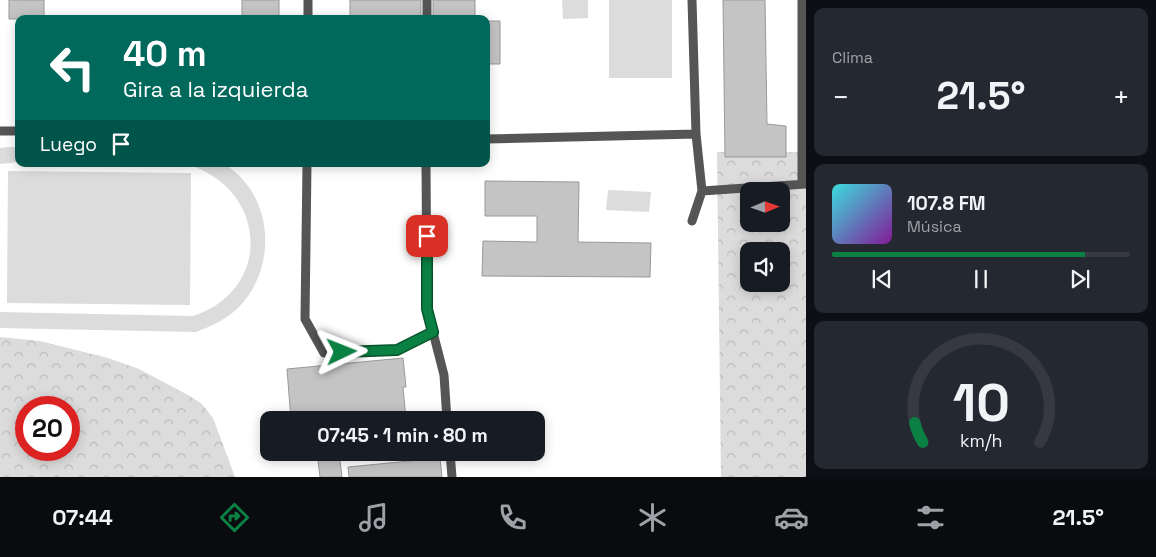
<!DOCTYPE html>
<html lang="es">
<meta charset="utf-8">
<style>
:root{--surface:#171b24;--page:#242831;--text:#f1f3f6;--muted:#9ea1a6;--line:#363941;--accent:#0b8043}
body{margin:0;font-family:"Space Grotesk",sans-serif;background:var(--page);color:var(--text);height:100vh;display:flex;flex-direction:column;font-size:19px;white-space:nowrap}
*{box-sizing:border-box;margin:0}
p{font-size:16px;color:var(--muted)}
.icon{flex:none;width:28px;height:28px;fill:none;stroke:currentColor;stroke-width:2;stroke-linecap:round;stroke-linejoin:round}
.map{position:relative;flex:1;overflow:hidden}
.side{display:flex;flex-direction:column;gap:8px;padding:8px;background:#0d0f14;width:350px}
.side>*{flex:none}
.guide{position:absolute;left:15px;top:15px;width:475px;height:152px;border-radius:10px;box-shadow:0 2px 12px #0003;background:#00695c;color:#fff;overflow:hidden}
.needle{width:32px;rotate:88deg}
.tools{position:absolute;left:740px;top:182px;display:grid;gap:10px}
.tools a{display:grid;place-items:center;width:50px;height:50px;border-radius:10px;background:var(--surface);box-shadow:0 2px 12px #0003;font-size:25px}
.speed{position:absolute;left:15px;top:396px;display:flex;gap:10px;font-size:25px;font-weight:700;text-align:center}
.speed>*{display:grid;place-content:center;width:65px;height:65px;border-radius:50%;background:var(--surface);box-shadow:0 2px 12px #0003;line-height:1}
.speed .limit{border:8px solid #d22;background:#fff;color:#111}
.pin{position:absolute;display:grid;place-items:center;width:42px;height:42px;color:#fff;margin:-21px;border-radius:10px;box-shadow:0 2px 8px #0006}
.me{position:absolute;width:55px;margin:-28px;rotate:88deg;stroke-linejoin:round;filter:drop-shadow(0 0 4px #0008)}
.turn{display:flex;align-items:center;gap:18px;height:105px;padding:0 25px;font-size:22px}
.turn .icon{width:65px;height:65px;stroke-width:2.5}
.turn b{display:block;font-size:35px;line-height:42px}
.then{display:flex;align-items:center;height:48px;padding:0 25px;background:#0003;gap:10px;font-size:19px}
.big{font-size:38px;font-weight:800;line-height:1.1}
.side .widget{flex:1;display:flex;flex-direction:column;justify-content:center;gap:8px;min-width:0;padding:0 18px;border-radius:10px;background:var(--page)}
.side .dial{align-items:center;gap:0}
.dial svg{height:130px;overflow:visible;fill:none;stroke:var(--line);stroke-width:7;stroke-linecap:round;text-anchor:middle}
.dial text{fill:var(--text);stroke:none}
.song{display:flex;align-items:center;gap:15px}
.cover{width:60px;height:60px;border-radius:8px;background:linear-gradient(135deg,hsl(180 70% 55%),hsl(290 70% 35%))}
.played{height:5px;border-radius:2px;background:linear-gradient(90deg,var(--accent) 85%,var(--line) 85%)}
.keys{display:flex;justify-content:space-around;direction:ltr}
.heat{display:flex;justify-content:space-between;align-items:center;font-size:28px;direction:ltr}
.trip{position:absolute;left:260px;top:411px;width:285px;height:50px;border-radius:10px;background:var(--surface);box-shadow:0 2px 12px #0003;font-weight:800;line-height:50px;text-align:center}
.menu{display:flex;height:80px;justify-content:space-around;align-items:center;background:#090b0e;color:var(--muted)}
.menu .icon{width:35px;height:35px}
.menu .current{color:var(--accent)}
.menu b{font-size:22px;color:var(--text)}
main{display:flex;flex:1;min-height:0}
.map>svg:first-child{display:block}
.forest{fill:url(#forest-crowns);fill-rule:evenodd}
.pitch{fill:#dcdcdc}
.building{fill:#c4c4c4;stroke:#999}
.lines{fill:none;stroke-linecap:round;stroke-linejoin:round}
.service{stroke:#555;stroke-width:9}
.route-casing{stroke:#07532c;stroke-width:12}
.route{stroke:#0b8043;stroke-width:9}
</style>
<main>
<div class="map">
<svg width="806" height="477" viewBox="0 0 806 477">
<defs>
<pattern id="forest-crowns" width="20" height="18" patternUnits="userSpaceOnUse" patternTransform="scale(1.25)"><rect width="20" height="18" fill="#dcdcdc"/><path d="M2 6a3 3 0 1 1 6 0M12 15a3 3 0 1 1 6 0" fill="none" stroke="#bbb"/></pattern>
</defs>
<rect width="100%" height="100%" fill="#fff"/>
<path class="forest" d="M717,152H806V477H721ZM749,191H781V224H749ZM749,251H781V284H749Z
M0,337L40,341L108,358L139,369L188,395L202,404L213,418L235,477H0ZM26,408H69V450H26Z"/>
<path class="pitch" d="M562,0H588V18L563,19Z
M609,0H672V78H609Z
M8,147H19V162L0,164V148Z
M67,164H224C274,194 278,267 239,307C226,320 211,326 196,332L0,328V312L193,316C270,291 269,196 195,167Z
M8,171L191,173L190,305L7,303Z
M608,190L651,192L649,212L606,210Z"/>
<path class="building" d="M9,0H44V19H9Z
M242,0H279V19H242Z
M350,0H421V19H350Z
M433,0H475V19H433Z
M723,0H765L767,124L786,126V157H725Z
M486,21H500V64H486Z
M485,181L579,182L578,242L651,243L650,277L482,276L483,241L537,242V216H485Z
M403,358L406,387H403L406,420H291L287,369Z
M317,452H339L342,477H320Z
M440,458L442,477H349L348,467Z"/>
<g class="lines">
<path class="service" d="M802,0V184
M308,19V0
M427,19V0
M0,131H19
M486,139L696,134
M307,164L305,319L324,353L397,351L433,332
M426,164L427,309L444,375L447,420
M702,191L806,184
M692,221L702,191L696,134L692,0
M450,452L452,477"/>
</g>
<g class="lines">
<defs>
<path id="route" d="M342,352L397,350L433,332L427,309V236"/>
</defs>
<use href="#route" class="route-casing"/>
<use href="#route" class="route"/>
</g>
</svg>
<div class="tools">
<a><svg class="needle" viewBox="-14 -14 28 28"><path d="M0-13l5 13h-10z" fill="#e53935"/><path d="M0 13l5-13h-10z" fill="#9ea1a6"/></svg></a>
<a><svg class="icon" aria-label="sound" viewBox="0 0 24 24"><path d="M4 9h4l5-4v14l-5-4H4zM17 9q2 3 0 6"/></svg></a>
</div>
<div class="speed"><div class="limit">20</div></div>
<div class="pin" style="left:427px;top:236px;background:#d93025"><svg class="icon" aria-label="arrive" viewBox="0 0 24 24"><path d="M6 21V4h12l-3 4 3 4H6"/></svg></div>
<svg class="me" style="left:342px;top:352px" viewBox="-20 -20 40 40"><path d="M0-17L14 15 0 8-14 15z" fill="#0b8043" stroke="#fff" stroke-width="4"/></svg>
<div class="trip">07:45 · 1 min · 80 m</div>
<div class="guide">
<div class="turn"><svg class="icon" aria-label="left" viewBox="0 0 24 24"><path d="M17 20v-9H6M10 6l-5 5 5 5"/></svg><div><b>40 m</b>Gira a la izquierda</div></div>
<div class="then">Luego<svg class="icon" aria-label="arrive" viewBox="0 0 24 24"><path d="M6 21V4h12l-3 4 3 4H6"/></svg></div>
</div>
</div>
<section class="side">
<div class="widget"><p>Clima</p>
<div class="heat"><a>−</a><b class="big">21.5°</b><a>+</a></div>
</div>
<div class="widget">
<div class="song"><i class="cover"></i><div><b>107.8 FM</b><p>Música</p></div></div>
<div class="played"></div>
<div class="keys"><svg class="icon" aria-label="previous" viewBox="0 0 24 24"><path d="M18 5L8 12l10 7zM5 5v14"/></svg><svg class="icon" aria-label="pause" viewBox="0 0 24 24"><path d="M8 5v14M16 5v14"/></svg><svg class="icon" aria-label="next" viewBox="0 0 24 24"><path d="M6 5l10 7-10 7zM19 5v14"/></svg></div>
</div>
<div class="widget dial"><svg viewBox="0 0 100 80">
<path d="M14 69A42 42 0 1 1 86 69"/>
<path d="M14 69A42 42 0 0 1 9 57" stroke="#0b8043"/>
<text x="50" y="56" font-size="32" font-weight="700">10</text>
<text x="50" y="72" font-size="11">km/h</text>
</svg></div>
</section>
</main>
<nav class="menu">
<b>07:44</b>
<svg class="icon current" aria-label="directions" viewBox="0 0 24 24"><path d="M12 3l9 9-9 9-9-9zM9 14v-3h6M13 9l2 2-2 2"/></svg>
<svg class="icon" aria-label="music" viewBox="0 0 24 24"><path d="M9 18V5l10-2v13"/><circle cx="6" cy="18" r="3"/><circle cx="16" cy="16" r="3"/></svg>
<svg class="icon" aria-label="phone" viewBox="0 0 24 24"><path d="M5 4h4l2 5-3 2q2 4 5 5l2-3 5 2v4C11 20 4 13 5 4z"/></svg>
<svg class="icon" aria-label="climate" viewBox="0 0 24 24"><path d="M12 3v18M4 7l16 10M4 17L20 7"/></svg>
<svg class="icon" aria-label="car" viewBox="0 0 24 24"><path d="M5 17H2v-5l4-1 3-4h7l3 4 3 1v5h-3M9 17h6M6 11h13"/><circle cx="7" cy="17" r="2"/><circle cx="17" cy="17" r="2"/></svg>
<svg class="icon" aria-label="filters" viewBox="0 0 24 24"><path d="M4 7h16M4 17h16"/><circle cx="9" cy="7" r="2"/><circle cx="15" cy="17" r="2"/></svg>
<b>21.5°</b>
</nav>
